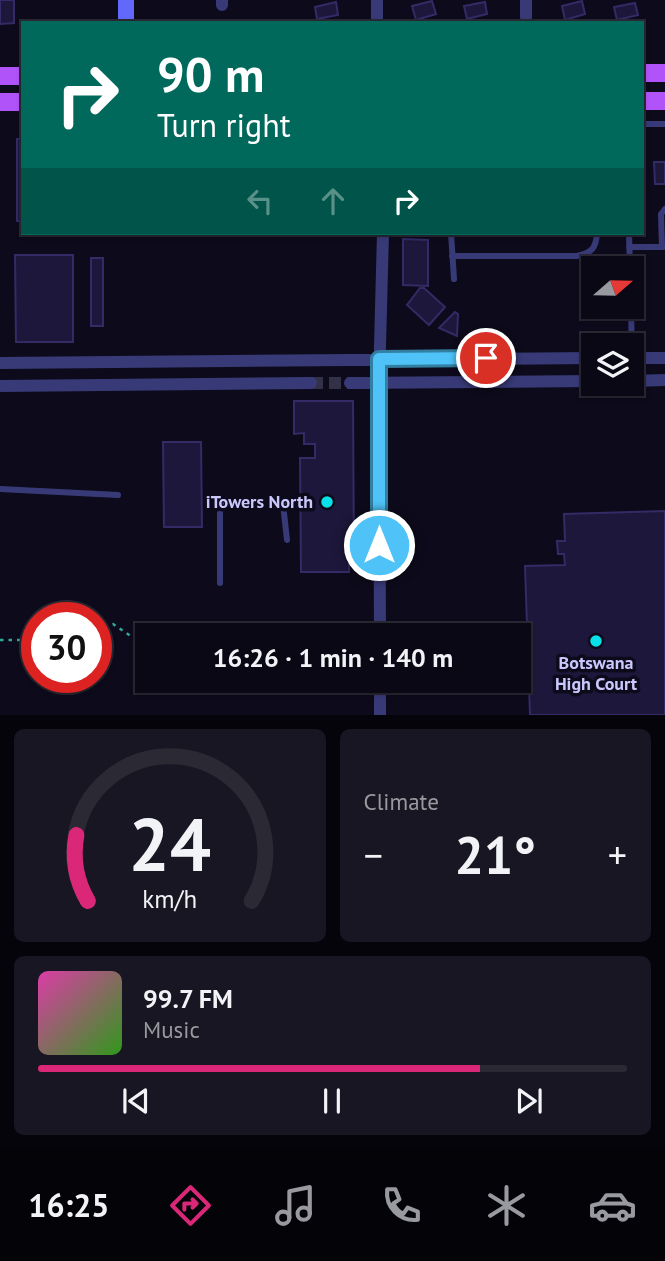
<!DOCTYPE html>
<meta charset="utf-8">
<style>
:root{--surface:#0a0814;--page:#181622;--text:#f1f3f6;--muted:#999aa0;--line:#2a2934;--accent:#db2777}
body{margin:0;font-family:"PT Sans",sans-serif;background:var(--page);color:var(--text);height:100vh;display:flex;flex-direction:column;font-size:26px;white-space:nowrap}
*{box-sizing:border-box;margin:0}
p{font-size:23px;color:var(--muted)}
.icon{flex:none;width:38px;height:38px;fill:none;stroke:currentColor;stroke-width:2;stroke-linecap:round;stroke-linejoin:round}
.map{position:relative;height:715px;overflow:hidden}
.drawer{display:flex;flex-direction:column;gap:14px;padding:14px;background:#06040b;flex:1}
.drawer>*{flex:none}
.guide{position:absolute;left:21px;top:21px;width:623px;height:214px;border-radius:0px;box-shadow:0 2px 5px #0004,0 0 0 2px var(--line);background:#00695c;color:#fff;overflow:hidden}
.needle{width:46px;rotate:70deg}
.tools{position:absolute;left:581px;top:256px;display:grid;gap:14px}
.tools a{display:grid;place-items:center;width:63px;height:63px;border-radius:0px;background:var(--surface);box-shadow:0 2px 5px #0004,0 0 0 2px var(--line);font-size:35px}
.speed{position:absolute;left:21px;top:602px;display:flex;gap:14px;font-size:35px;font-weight:700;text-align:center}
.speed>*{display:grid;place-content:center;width:91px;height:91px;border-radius:50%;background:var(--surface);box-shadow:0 2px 5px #0004,0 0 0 2px var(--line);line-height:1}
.speed .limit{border:10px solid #d22;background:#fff;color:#111}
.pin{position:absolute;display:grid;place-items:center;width:60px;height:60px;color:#fff;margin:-30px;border:4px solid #fff;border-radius:50%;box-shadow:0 2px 7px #0007}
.me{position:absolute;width:77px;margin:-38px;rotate:0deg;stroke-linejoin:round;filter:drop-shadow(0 0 5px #0008)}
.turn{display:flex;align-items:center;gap:24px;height:147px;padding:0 21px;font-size:32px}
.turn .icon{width:91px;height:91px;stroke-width:2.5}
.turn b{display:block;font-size:49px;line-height:60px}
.lanes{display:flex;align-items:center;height:66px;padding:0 21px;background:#0003;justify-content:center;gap:35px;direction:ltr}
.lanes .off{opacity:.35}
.big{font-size:52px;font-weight:700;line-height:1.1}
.drawer .widget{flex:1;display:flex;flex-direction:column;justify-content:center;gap:10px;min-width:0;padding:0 24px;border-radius:10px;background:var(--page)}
.drawer .dial{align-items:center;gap:0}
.dial svg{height:182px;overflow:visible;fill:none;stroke:var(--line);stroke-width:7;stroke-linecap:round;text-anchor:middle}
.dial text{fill:var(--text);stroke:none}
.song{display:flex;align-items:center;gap:21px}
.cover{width:84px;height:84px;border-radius:10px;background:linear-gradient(135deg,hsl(320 70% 55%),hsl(110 70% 35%))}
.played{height:7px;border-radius:4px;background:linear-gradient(90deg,var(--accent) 75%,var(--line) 75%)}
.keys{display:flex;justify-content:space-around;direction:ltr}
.heat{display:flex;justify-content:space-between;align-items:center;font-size:38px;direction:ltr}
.drawer .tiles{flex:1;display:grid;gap:14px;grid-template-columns:1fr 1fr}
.widget:last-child{grid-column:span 2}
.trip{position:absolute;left:135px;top:623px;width:396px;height:70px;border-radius:0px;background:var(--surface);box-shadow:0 2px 5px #0004,0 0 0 2px var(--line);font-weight:700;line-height:70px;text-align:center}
.tab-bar{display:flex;height:112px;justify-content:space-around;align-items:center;background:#040308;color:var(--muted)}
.tab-bar .icon{width:49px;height:49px}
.tab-bar .on{color:var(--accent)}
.tab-bar b{font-size:32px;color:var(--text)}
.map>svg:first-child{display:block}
.building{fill:#1d183b;stroke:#332b66;stroke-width:2}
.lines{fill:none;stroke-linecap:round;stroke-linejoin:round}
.street-tunnel{stroke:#333148;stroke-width:12;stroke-dasharray:12 6;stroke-linecap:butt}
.path{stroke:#31a899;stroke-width:2.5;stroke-dasharray:3.5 5;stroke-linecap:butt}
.lane{stroke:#383a78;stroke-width:6}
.street{stroke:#383a78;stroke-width:12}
.secondary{stroke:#6268f9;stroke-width:16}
.primary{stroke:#b053f9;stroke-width:18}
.route-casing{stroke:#337fa1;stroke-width:18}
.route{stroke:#4fc3f7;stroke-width:12}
.poi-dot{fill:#09e0e8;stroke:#0d0b1b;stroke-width:2.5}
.labels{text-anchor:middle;stroke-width:7;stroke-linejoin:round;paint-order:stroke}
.poi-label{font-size:18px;font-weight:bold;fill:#cac7fd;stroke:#0d0b1b;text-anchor:end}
</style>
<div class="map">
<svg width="665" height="715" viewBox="0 0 665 715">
<rect width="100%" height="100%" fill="#0d0b1b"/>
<path class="building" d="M0,0H14V23L0,24Z
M432,1L436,14L416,20L412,6Z
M582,1L585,14L565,20L562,6Z
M336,2L338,15L317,19L315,7Z
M485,2L487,14L467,19L464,6Z
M635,3L638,15L617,20L614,7Z
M17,139H23V221H17Z
M654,162H665V184H655Z
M403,239L428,240V286L403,285Z
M15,255H73V342H16Z
M91,258H103V326H91Z
M420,288H424L445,307L429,325L407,305Z
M455,312L458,314L457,336L439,328Z
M294,401H353L354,562L349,563V572H301L300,458H315V444H304V433L294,434Z
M163,442H201L202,527H164Z
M665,511V715H530L525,566L565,565L564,554H558L557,541H565L564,514Z"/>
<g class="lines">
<path class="street-tunnel" d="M311,383H350"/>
<path class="path" d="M96,628L113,624L138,641H147
M0,640H37"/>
<path class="lane" d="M642,124H665
M451,233L454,279
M629,233L630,268
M629,247H663
M662,247L661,214L665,209
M452,256H577C592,253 596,248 597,233
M631,306L632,358
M0,489L118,495
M220,583V510L227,500L283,504L287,540"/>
<path class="street" d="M222,0V5
M526,17V0
M377,18V0
M632,358H665
M0,363L593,358
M632,381L665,380
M350,383L593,381
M0,386L311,383
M380,635L379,383L383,233
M380,681V715"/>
<path class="secondary" d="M126,0V23"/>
<path class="primary" d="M642,73H665
M0,76H23
M642,101H665
M0,102H23"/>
</g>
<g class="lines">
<defs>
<path id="route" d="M379,545V359L486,358"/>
</defs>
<use href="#route" class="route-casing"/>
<use href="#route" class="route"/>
</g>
<g class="poi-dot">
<circle cx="327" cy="502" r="7"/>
<circle cx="596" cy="641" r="7"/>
</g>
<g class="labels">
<g class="poi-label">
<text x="313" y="508">iTowers North</text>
<text x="596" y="669" text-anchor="middle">Botswana<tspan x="596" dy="21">High Court</tspan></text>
</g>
</g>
</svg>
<div class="tools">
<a><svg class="needle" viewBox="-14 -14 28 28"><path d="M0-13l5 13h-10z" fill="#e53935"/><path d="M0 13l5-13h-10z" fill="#999aa0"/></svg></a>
<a><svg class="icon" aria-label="layers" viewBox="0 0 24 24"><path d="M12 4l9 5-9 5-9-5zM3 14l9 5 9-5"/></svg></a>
</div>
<div class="speed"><div class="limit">30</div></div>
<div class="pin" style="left:486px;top:358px;background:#d93025"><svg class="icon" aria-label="arrive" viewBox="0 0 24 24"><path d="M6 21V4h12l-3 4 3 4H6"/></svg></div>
<svg class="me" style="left:379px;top:545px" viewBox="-20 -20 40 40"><circle r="17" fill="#4fc3f7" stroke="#fff" stroke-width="3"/><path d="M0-11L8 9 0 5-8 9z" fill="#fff"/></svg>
<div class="trip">16:26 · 1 min · 140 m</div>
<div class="guide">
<div class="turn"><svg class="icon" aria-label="right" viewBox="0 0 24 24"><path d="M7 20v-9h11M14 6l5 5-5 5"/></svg><div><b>90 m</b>Turn right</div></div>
<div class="lanes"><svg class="icon off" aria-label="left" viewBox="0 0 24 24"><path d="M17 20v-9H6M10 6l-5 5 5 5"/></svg><svg class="icon off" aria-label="ahead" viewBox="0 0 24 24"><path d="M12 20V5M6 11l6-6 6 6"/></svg><svg class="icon" aria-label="right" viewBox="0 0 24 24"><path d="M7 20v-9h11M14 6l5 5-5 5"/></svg></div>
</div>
</div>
<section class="drawer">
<div class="tiles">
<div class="widget dial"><svg viewBox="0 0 100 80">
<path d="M14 69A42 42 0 1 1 86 69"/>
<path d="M14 69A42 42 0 0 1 9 40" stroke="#db2777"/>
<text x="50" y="56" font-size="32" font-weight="700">24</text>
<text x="50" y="72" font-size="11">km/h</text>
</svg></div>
<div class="widget"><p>Climate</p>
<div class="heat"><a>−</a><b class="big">21°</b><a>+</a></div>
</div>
<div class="widget">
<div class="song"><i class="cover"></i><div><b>99.7 FM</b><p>Music</p></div></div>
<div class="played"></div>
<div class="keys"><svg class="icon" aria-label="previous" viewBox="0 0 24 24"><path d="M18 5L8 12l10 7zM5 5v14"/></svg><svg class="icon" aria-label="pause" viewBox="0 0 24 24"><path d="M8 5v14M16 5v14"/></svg><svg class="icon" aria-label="next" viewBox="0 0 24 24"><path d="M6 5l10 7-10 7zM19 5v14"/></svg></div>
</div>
</div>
</section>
<nav class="tab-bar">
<b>16:25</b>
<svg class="icon on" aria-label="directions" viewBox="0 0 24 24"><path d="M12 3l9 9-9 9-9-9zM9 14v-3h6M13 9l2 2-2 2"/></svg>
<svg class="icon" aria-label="music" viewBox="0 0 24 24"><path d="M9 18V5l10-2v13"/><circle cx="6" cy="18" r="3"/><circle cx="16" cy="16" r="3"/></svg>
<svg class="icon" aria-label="phone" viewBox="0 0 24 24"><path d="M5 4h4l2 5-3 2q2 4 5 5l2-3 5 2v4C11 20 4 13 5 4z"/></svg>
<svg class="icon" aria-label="climate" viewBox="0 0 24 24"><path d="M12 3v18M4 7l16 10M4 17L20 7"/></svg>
<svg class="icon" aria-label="car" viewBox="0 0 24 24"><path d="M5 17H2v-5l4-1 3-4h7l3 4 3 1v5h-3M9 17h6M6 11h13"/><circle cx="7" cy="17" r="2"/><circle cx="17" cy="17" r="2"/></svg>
</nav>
